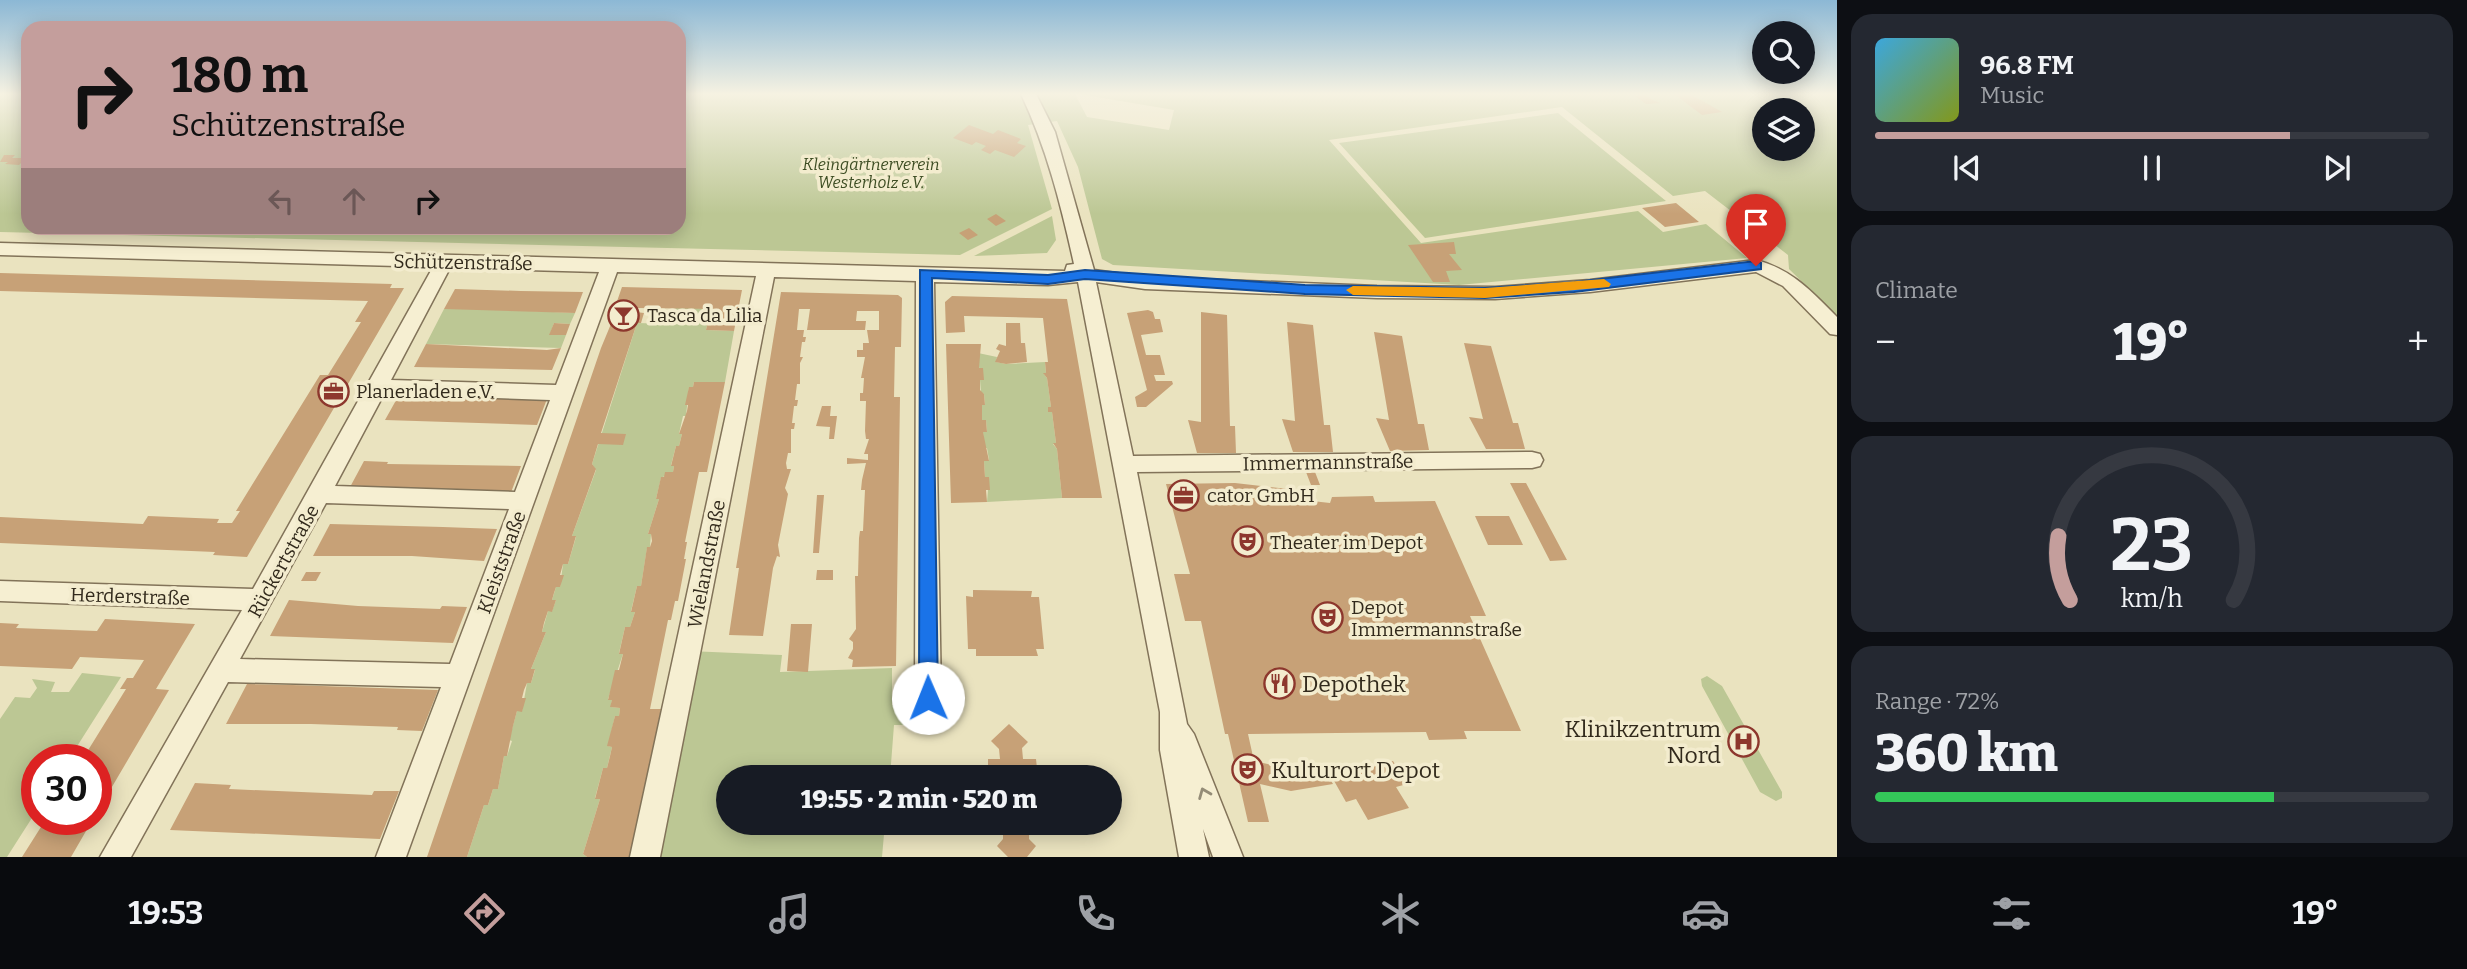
<!DOCTYPE html>
<meta charset="utf-8">
<style>
:root{--surface:#171b24;--page:#242831;--text:#f1f3f6;--muted:#9ea1a6;--line:#363941;--accent:#c49e9c}
body{margin:0;font-family:Bitter,serif;background:var(--page);color:var(--text);height:100vh;display:flex;flex-direction:column;font-size:26px;white-space:nowrap}
*{box-sizing:border-box;margin:0}
p{font-size:23px;color:var(--muted)}
.icon{flex:none;width:38px;height:38px;fill:none;stroke:currentColor;stroke-width:2;stroke-linecap:round;stroke-linejoin:round}
.map{position:relative;flex:1;overflow:hidden}
.sheet{display:flex;flex-direction:column;gap:14px;padding:14px;background:#0d0f14;width:630px}
.sheet>*{flex:none}
.banner{position:absolute;left:21px;top:21px;width:665px;height:214px;border-radius:21px;box-shadow:0 4px 18px #0003;background:#c49e9c;color:#111;overflow:hidden}
.tools{position:absolute;left:1752px;top:21px;display:grid;gap:14px}
.tools a{display:grid;place-items:center;width:63px;height:63px;border-radius:50%;background:var(--surface);box-shadow:0 4px 18px #0003;font-size:35px}
.speed{position:absolute;left:21px;top:744px;display:flex;gap:14px;font-size:35px;font-weight:700;text-align:center}
.speed>*{display:grid;place-content:center;width:91px;height:91px;border-radius:50%;background:var(--surface);box-shadow:0 4px 18px #0003;line-height:1}
.speed .limit{border:10px solid #d22;background:#fff;color:#111}
.pin{position:absolute;display:grid;place-items:center;width:60px;height:60px;color:#fff;margin:-72px -30px;border-radius:50% 50% 50% 0;rotate:-45deg;box-shadow:0 0 7px #0007}
.pin .icon{rotate:45deg}
.me{position:absolute;width:77px;margin:-38px;rotate:359deg;stroke-linejoin:round;filter:drop-shadow(0 0 5px #0008)}
.turn{display:flex;align-items:center;gap:24px;height:147px;padding:0 35px;font-size:32px}
.turn .icon{width:91px;height:91px;stroke-width:2.5}
.turn b{display:block;font-size:49px;line-height:60px}
.lanes{display:flex;align-items:center;height:66px;padding:0 35px;background:#0003;justify-content:center;gap:35px;direction:ltr}
.lanes .off{opacity:.35}
.big{font-size:52px;font-weight:800;line-height:1.1}
.sheet .widget{flex:1;display:flex;flex-direction:column;justify-content:center;gap:10px;min-width:0;padding:0 24px;border-radius:21px;background:var(--page)}
.sheet .dial{align-items:center;gap:0}
.dial svg{height:182px;overflow:visible;fill:none;stroke:var(--line);stroke-width:7;stroke-linecap:round;text-anchor:middle}
.dial text{fill:var(--text);stroke:none}
.song{display:flex;align-items:center;gap:21px}
.cover{width:84px;height:84px;border-radius:10px;background:linear-gradient(135deg,hsl(200 70% 55%),hsl(70 70% 35%))}
.played{height:7px;border-radius:4px;background:linear-gradient(90deg,var(--accent) 75%,var(--line) 75%)}
.keys{display:flex;justify-content:space-around;direction:ltr}
.heat{display:flex;justify-content:space-between;align-items:center;font-size:38px;direction:ltr}
.charge{height:10px;border-radius:5px;background:linear-gradient(90deg,#34c759 72%,var(--line) 0)}
.trip{position:absolute;left:716px;top:765px;width:406px;height:70px;border-radius:35px;background:var(--surface);box-shadow:0 4px 18px #0003;font-weight:800;line-height:70px;text-align:center}
.menu{display:flex;height:112px;justify-content:space-around;align-items:center;background:#090b0e;color:var(--muted)}
.menu .icon{width:49px;height:49px}
.menu .selected{color:var(--accent)}
.menu b{font-size:32px;color:var(--text)}
main{display:flex;flex:1;min-height:0}
.map>svg:first-child{display:block}
.green{fill:#bcc794;fill-rule:evenodd}
.building{fill:#c7a177}
.lines{fill:none;stroke-linecap:round;stroke-linejoin:round}
.minor-casing{stroke:#827359;stroke-width:3}
.minor{fill:#f6efd2;fill-rule:evenodd}
.oneway{stroke:#948c77}
.route{fill:#1a73e8;stroke:#114b97;stroke-width:2}
.slow{fill:#f59e0b}
.labels{text-anchor:middle;stroke-width:7;stroke-linejoin:round;paint-order:stroke}
.far-park-label{font-size:16px;font-style:italic;fill:#3e4e24;stroke:#f3ecce}
.street-label{font-size:19px;fill:#322a1c;stroke:#f3ecce}
.poi-label{font-size:19px;fill:#322a1c;stroke:#f3ecce;text-anchor:start}
.near-poi-label{font-size:23px;fill:#322a1c;stroke:#f3ecce;text-anchor:start}
</style>
<main>
<div class="map">
<svg width="1837" height="857" viewBox="0 0 1837 857">
<rect width="100%" height="100%" fill="#eae3bf"/>
<path class="green" d="M0,94H28V228H679V94H1075L1087,117L1169,130L1174,110L1079,94H1837V316L1789,269L1788,255L1705,191L1673,196L1562,107L1329,140L1421,243L1638,211L1663,232L1706,224L1747,258L1459,285L1113,265L1102,259L1078,167L1057,121L1028,125L1052,209L960,255L0,232ZM1764,110H1802V149H1764Z
M1558,113L1666,201L1425,238L1339,143Z
M1052,216L1056,240L1047,253L974,256Z
M676,307L718,309L719,318L708,321L706,330L734,331L725,382H694L693,387H689L686,416H683L679,434H682L679,446H676L671,465L674,466L673,472L661,478L656,499H659L648,534H651L650,547L647,548L641,586H637L631,611L635,612L630,627H625L619,653L623,654L608,699L612,700L611,707L620,708L619,716H615L608,746L612,747L607,768H603L595,798L600,799L583,854L587,857H467L484,805H488L493,789H498L504,756H507L512,741L509,740L517,711H522L527,683H531L535,670L531,669L546,632H542L548,611H552L556,600H552L556,587H560L563,564H568L576,537L572,536L596,470L592,464L637,323L671,324Z
M466,308L575,313L570,324L554,323L550,334L566,335L561,348L426,344L444,309Z
M978,353L997,357L996,362L1006,364L1045,362L1046,373L1044,374L1047,378L1051,407L1048,408L1052,412L1056,443L1053,444L1057,449L1062,498L987,502L989,477H985L984,461L989,460L987,448H984L983,432H987L986,420H982V405H985L984,394L981,393Z
M689,651L782,655L780,672L892,668V705H912L911,725H894L890,777H728V822L885,823L882,857H648Z
M82,673L121,677L69,759L37,760V810L7,857H0V719L15,697L30,698L37,688L32,679L55,682L51,692H69Z
M1707,676L1722,686L1782,792V798L1776,801L1760,792L1702,686L1701,679Z"/>
<path class="building" d="M1674,94H1690L1722,112L1702,115Z
M1645,95L1651,99L1660,103L1646,104L1635,96Z
M969,125L993,134L998,130L1021,139L1017,143L1026,146L1014,157L995,150L990,154L981,150L986,146L976,142L972,145L953,138Z
M4,155H15L12,158H26L19,165L5,164L8,162H0Z
M1676,203L1699,222L1665,227L1642,208Z
M996,214L1006,221L996,226L987,219Z
M969,228L978,235L968,240L959,233Z
M1454,242L1456,254H1449L1462,270L1446,271L1450,282H1433L1408,245Z
M0,273L392,284L390,288H404L247,557L213,555L215,552L0,543V517L143,524L148,516L219,519L217,523H232L240,511H236L320,375H328L361,322H355L368,301L0,291Z
M622,287L742,290L734,331L706,330L708,321L719,318L718,309L638,308L636,312L644,313L641,323H637L601,433L626,434L623,445L598,444L592,464L596,469L572,536H576L568,564H563L560,575H564L560,587H556L554,593L552,600H556L552,612L548,611L544,623L542,632H546L531,669H535L531,683H527L524,690L522,698H526L522,712L517,711L513,726L507,756H504L498,789H493L488,805H484L467,857H427L601,348L618,307H615Z
M455,289L521,291L583,292L575,313L444,309Z
M781,292L898,295L902,298L901,347H895L894,397H900L896,666L852,667L853,660L848,658L853,649V642L849,639L856,629L855,576H858L859,538L860,531H863L865,490H861L862,480L866,463L847,464V458L868,460V454H864L869,439H866L865,431L866,401H860V393H863L864,378H861L865,357H857V350H863V343H869L867,330H879V311H857L856,321H866L865,330H807L810,309H799L797,330H804L803,337H806L805,342H802L800,357H803L800,363V384H797L795,400H798L797,406H794L792,423H795L794,429H791V453H788L786,463L787,469H791L785,488L788,494L778,545L780,557L777,556L773,568L763,636L729,635L739,568H736Z
M952,296L1067,299L1102,498H1062L1057,449L1053,443H1056L1052,412H1048V407H1051L1047,378L1043,373H1046L1045,362H1048L1043,318L964,316L965,332L946,333L945,302Z
M1148,310L1153,312L1155,319H1160L1163,332L1141,335L1146,355H1160L1165,375H1154L1156,381H1172L1173,384L1146,407H1137L1135,397L1147,390L1127,313Z
M1201,312L1227,315L1230,426H1235L1236,453H1197L1188,420L1201,422Z
M1287,322L1313,325L1324,425H1330L1333,452H1293L1282,419L1295,421Z
M554,323L570,324L566,335H549Z
M1006,323H1020L1021,343H1025L1027,362L1006,364L995,362L1000,351L996,349L999,344L1006,346Z
M1374,332L1402,336L1418,424H1424L1429,450L1390,451L1376,418L1389,420Z
M1464,343L1491,346L1513,423H1518L1525,449H1486L1469,417L1483,419Z
M426,344L547,350L561,348L552,370L414,367Z
M946,344H981L979,368H983L984,380H980V390L984,394L985,405H982V420H986L987,432H983L989,461H984L985,477H989L990,490H986L987,502L951,503Z
M694,382H725L707,472H699L685,542H687L684,559H686L678,601H675L671,620H668L650,709H661L631,857H587L583,854L600,799H595L603,768H607L610,756L612,747L607,746L615,716H619L620,708L610,707L612,700H608L615,670H619L623,654H619L625,627H630L635,612H631L637,586H641L647,547H650L652,541L651,534H648L659,499H656L661,477H664L665,472H673L674,466H671L676,446H679L682,434H679L687,411L688,405H685L689,387H693Z
M399,395L547,399L537,425L385,420Z
M822,406H831L830,416H837L834,439H829L830,427L816,426Z
M364,461L388,462L387,464L521,466L510,495L349,489Z
M1306,472H1315L1320,485H1311Z
M1235,483L1297,490L1301,503H1305L1303,500L1330,503L1332,497L1373,496L1375,502L1435,501L1486,616H1470L1521,731H1464L1467,739L1429,740L1426,732L1248,734L1254,761L1286,768L1320,763L1333,784L1291,791L1260,784L1269,822H1248L1228,734H1225L1201,621H1185L1174,574H1190L1166,484Z
M1510,483H1526L1567,560L1550,561Z
M817,495H824L819,553H813Z
M1475,516H1509L1523,545H1488Z
M330,524L443,527L497,529L484,561L412,556H313Z
M817,570H833V580H816Z
M306,572H321L316,581H301Z
M973,590L1032,591L1031,597H1039L1044,649H1036L1038,656H976V649H968L966,596L973,597Z
M289,600L358,606L440,609L442,606L467,607L453,643L270,636Z
M105,619L195,624L156,689L169,690L96,814V760H82L126,689H120L127,678H133L144,660L80,657L72,669L0,666V623L19,624L16,628L97,631Z
M791,624H812L808,672L787,671Z
M247,684L292,685L438,690L422,731L397,730L398,727L311,724H226Z
M1009,724L1028,742L1022,748L1023,759H1036L1037,768L1046,767L1047,777H978V768H988V759H1000L999,749L991,741Z
M1393,761L1407,784L1396,787L1409,808L1368,820L1356,799L1346,802L1333,779Z
M195,783L231,785L229,789L372,795L374,791H399L380,839L170,830Z
M46,819H93L71,857H22Z
M989,822H1041V827H1029V839L1036,846L1027,857H1008L997,846L1003,839V827H989Z"/>
<g class="lines">
<defs>
<path id="minor" d="M1021,94H1036L1055,132L1094,270L1145,277L1377,286L1495,287L1590,280L1756,260C1792,269 1812,292 1837,317V335L1830,334L1783,286L1756,272L1590,292L1495,299L1377,298L1145,289L1096,282L1133,456L1532,452L1540,454L1543,460L1540,466L1532,468L1137,472L1187,724L1194,734L1243,857H1213L1203,829L1209,857H1179L1160,750V712L1078,282L1048,285L934,282L941,698L937,706L928,710L919,706L915,698L916,281L774,277L660,857H630L756,276L617,272L406,857H376L441,687L228,682L131,857H100L242,610L0,601V581L253,589L433,267L0,255V243L1065,271L1067,265L1074,264C1061,205 1047,149 1021,94ZM450,268L599,272L556,385L391,380ZM384,394L550,400L515,492L335,486ZM326,503L509,509L450,664L240,659Z"/>
</defs>
<use href="#minor" class="minor-casing"/>
<use href="#minor" class="minor"/>
</g>
<defs><path id="oneway-chevron" d="M-2-3.5L2.5 0L-2 3.5" fill="none" stroke-width="1.6" stroke-linecap="round" stroke-linejoin="round" transform="scale(1.75)"/></defs>
<use class="oneway" href="#oneway-chevron" transform="translate(1204 793) rotate(-112)"/>
<linearGradient id="sky" x2="0" y2="1"><stop stop-color="#8cb8d5"/><stop offset="0.44" stop-color="#f6f2e2"/><stop offset="1" stop-color="#f6f2e2" stop-opacity="0"/></linearGradient>
<rect width="1837" height="214" fill="url(#sky)"/>
<path class="route" d="M1756,261L1761,263V269L1574,292L1485,298L1305,294L1085,279L1048,284L932,278L938,698L935,704L928,707L921,704L919,698L920,270L1048,275L1085,270L1305,285L1485,288L1574,282Z"/>
<path class="slow" d="M1604,279L1611,284L1609,287L1485,298L1353,295L1346,290L1353,286L1485,288Z"/>
<defs>
<symbol id="bar-ring" viewBox="-11 -11 22 22"><circle r="9.5" fill="#f3ecce" stroke="#8d372d" stroke-width="1.5"/><path d="M-6-5H6L.8 .8V4.5H3.5V6h-7V4.5H-.8V.8Z" fill="#8d372d"/></symbol>
<symbol id="office-ring" viewBox="-11 -11 22 22"><circle r="9.5" fill="#f3ecce" stroke="#8d372d" stroke-width="1.5"/><path d="M-6-3h4V-5.5h4V-3h4V5H-6ZM-1-4.5V-3h2v-1.5ZM-6 0V1H6V0Z" fill="#8d372d"/></symbol>
<symbol id="theatre-ring" viewBox="-11 -11 22 22"><circle r="9.5" fill="#f3ecce" stroke="#8d372d" stroke-width="1.5"/><path d="M-5-5.5Q0-4 5-5.5V0Q5 5 0 6Q-5 5-5 0ZM-3.3-2.5H-1v1.5H-3.3ZM1-2.5H3.3v1.5H1ZM-2.8 1Q0 5.5 2.8 1Z" fill="#8d372d"/></symbol>
<symbol id="restaurant-ring" viewBox="-11 -11 22 22"><circle r="9.5" fill="#f3ecce" stroke="#8d372d" stroke-width="1.5"/><path d="M-5-6h1v4h1v-4h1v4h1v-4h1v5L-1.5 .5V6h-2V.5L-5-1ZM5-6V6H3V1.5H1.5Q1.5-4 5-6Z" fill="#8d372d"/></symbol>
<symbol id="hospital-ring" viewBox="-11 -11 22 22"><circle r="9.5" fill="#f3ecce" stroke="#8d372d" stroke-width="1.5"/><path d="M-5-5h3v3.5h4V-5h3V5h-3V1.5h-4V5h-3Z" fill="#8d372d"/></symbol>
</defs>
<g fill-rule="evenodd">
<use href="#bar-ring" x="606" y="298" width="35" height="35"/>
<use href="#office-ring" x="316" y="374" width="35" height="35"/>
<use href="#office-ring" x="1166" y="478" width="35" height="35"/>
<use href="#theatre-ring" x="1230" y="524" width="35" height="35"/>
<use href="#theatre-ring" x="1310" y="600" width="35" height="35"/>
<use href="#restaurant-ring" x="1262" y="666" width="35" height="35"/>
<use href="#hospital-ring" x="1726" y="724" width="35" height="35"/>
<use href="#theatre-ring" x="1230" y="752" width="35" height="35"/>
</g>
<g class="labels">
<g class="far-park-label">
<text x="871" y="170">Kleingärtnerverein<tspan x="871" dy="18">Westerholz e.V.</tspan></text>
</g>
<g class="street-label">
<text transform="translate(463 262) rotate(1)" y="7">Schützenstraße</text>
<text transform="translate(1328 462) rotate(-1)" y="7">Immermannstraße</text>
<text transform="translate(283 561) rotate(-61)" y="7">Rückertstraße</text>
<text transform="translate(501 562) rotate(-70)" y="7">Kleiststraße</text>
<text transform="translate(706 564) rotate(-79)" y="7">Wielandstraße</text>
<text transform="translate(130 596) rotate(2)" y="7">Herderstraße</text>
</g>
<g class="poi-label">
<text x="647" y="322">Tasca da Lilia</text>
<text x="356" y="398">Planerladen e.V.</text>
<text x="1207" y="502">cator GmbH</text>
<text x="1270" y="549">Theater im Depot</text>
<text x="1351" y="614">Depot<tspan x="1351" dy="22">Immermannstraße</tspan></text>
</g>
<g class="near-poi-label">
<text x="1302" y="692">Depothek</text>
<text x="1721" y="737" text-anchor="end">Klinikzentrum<tspan x="1721" dy="26">Nord</tspan></text>
<text x="1271" y="778">Kulturort Depot</text>
</g>
</g>
</svg>
<div class="tools">
<a><svg class="icon" aria-label="search" viewBox="0 0 24 24"><circle cx="10" cy="10" r="6"/><path d="M15 15l6 6"/></svg></a>
<a><svg class="icon" aria-label="layers" viewBox="0 0 24 24"><path d="M12 4l9 5-9 5-9-5zM3 14l9 5 9-5"/></svg></a>
</div>
<div class="speed"><div class="limit">30</div></div>
<div class="pin" style="left:1756px;top:266px;background:#d93025"><svg class="icon" aria-label="arrive" viewBox="0 0 24 24"><path d="M6 21V4h12l-3 4 3 4H6"/></svg></div>
<svg class="me" style="left:928px;top:698px" viewBox="-20 -20 40 40"><circle r="19" fill="#fff"/><path d="M0-13L10 11 0 6-10 11z" fill="#1a73e8"/></svg>
<div class="trip">19:55 · 2 min · 520 m</div>
<div class="banner">
<div class="turn"><svg class="icon" aria-label="right" viewBox="0 0 24 24"><path d="M7 20v-9h11M14 6l5 5-5 5"/></svg><div><b>180 m</b>Schützenstraße</div></div>
<div class="lanes"><svg class="icon off" aria-label="left" viewBox="0 0 24 24"><path d="M17 20v-9H6M10 6l-5 5 5 5"/></svg><svg class="icon off" aria-label="ahead" viewBox="0 0 24 24"><path d="M12 20V5M6 11l6-6 6 6"/></svg><svg class="icon" aria-label="right" viewBox="0 0 24 24"><path d="M7 20v-9h11M14 6l5 5-5 5"/></svg></div>
</div>
</div>
<section class="sheet">
<div class="widget">
<div class="song"><i class="cover"></i><div><b>96.8 FM</b><p>Music</p></div></div>
<div class="played"></div>
<div class="keys"><svg class="icon" aria-label="previous" viewBox="0 0 24 24"><path d="M18 5L8 12l10 7zM5 5v14"/></svg><svg class="icon" aria-label="pause" viewBox="0 0 24 24"><path d="M8 5v14M16 5v14"/></svg><svg class="icon" aria-label="next" viewBox="0 0 24 24"><path d="M6 5l10 7-10 7zM19 5v14"/></svg></div>
</div>
<div class="widget"><p>Climate</p>
<div class="heat"><a>−</a><b class="big">19°</b><a>+</a></div>
</div>
<div class="widget dial"><svg viewBox="0 0 100 80">
<path d="M14 69A42 42 0 1 1 86 69"/>
<path d="M14 69A42 42 0 0 1 9 41" stroke="#c49e9c"/>
<text x="50" y="56" font-size="32" font-weight="700">23</text>
<text x="50" y="72" font-size="11">km/h</text>
</svg></div>
<div class="widget"><p>Range · 72%</p><b class="big">360 km</b><div class="charge"></div></div>
</section>
</main>
<nav class="menu">
<b>19:53</b>
<svg class="icon selected" aria-label="directions" viewBox="0 0 24 24"><path d="M12 3l9 9-9 9-9-9zM9 14v-3h6M13 9l2 2-2 2"/></svg>
<svg class="icon" aria-label="music" viewBox="0 0 24 24"><path d="M9 18V5l10-2v13"/><circle cx="6" cy="18" r="3"/><circle cx="16" cy="16" r="3"/></svg>
<svg class="icon" aria-label="phone" viewBox="0 0 24 24"><path d="M5 4h4l2 5-3 2q2 4 5 5l2-3 5 2v4C11 20 4 13 5 4z"/></svg>
<svg class="icon" aria-label="climate" viewBox="0 0 24 24"><path d="M12 3v18M4 7l16 10M4 17L20 7"/></svg>
<svg class="icon" aria-label="car" viewBox="0 0 24 24"><path d="M5 17H2v-5l4-1 3-4h7l3 4 3 1v5h-3M9 17h6M6 11h13"/><circle cx="7" cy="17" r="2"/><circle cx="17" cy="17" r="2"/></svg>
<svg class="icon" aria-label="filters" viewBox="0 0 24 24"><path d="M4 7h16M4 17h16"/><circle cx="9" cy="7" r="2"/><circle cx="15" cy="17" r="2"/></svg>
<b>19°</b>
</nav>
